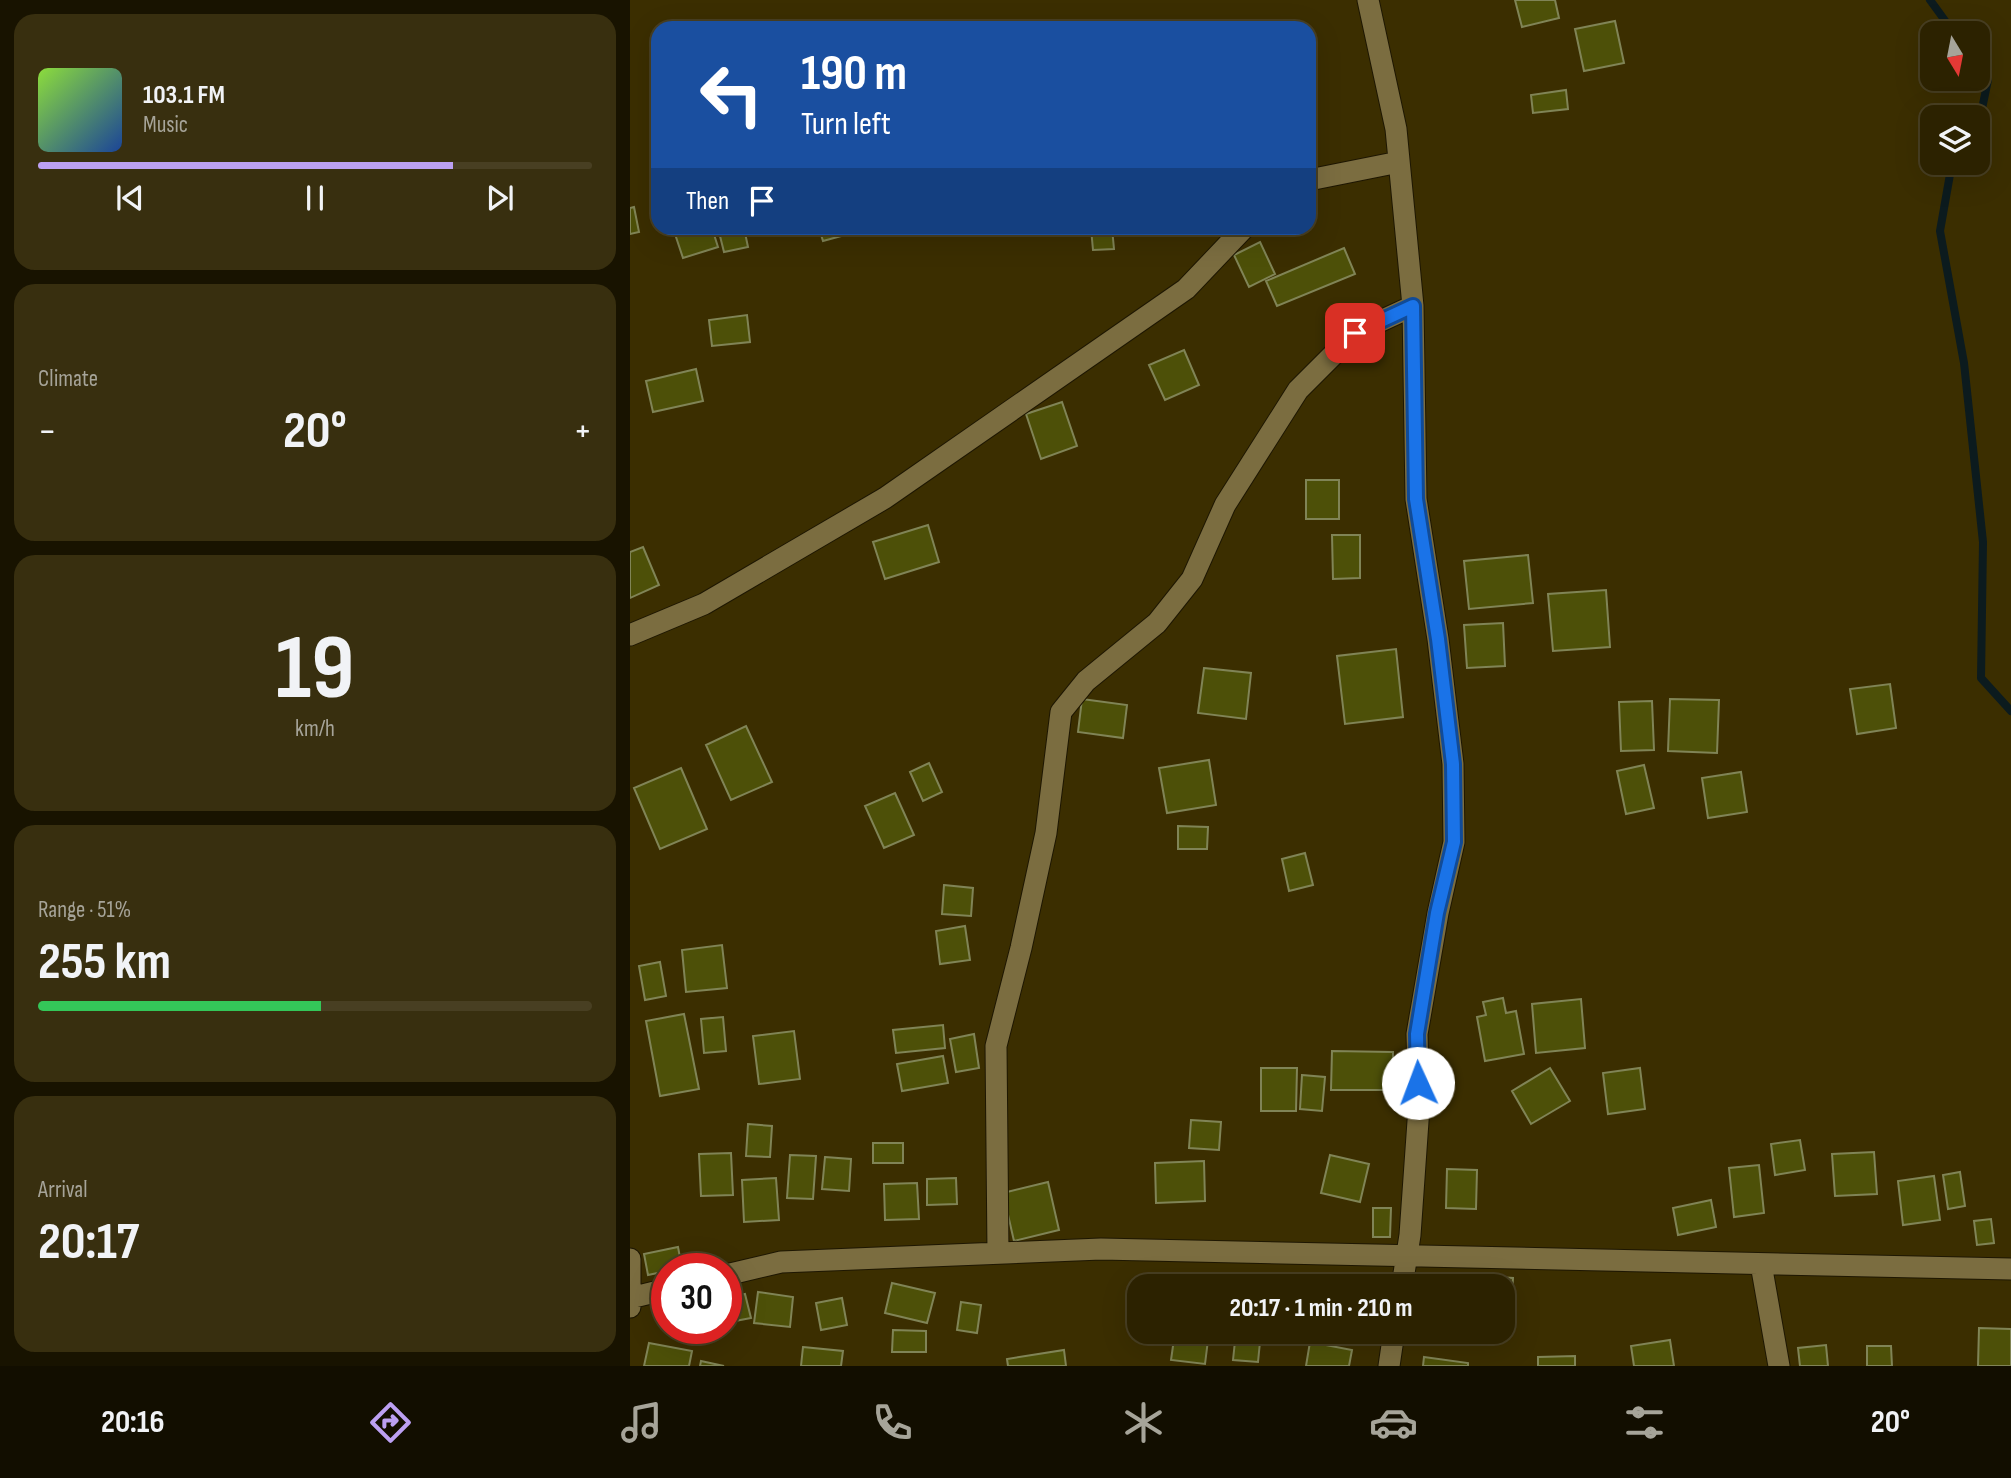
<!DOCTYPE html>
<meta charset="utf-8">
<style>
:root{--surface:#2c2200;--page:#382f0f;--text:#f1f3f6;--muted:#a6a499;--line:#483f22;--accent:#bca0f2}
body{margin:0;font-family:"Sofia Sans Condensed",sans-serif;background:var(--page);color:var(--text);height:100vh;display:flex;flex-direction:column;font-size:26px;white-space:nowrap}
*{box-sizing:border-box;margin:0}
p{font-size:23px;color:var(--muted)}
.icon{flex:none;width:38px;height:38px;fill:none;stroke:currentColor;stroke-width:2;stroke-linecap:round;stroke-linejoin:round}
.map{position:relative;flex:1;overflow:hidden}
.sheet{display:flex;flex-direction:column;gap:14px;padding:14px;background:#181300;width:630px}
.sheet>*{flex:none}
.banner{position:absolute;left:21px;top:21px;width:665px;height:214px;border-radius:21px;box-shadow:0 7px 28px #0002,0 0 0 2px var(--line);background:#1a4fa0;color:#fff;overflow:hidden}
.needle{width:46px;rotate:170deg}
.buttons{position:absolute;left:1290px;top:21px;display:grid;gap:14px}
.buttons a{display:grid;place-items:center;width:70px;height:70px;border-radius:14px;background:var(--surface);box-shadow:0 7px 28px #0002,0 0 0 2px var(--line);font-size:35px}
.speed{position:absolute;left:21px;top:1253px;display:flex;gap:14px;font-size:35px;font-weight:700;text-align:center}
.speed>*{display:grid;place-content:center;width:91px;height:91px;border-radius:50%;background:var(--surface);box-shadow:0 7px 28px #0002,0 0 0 2px var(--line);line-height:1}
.speed .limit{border:10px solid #d22;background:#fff;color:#111}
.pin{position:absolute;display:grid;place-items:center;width:60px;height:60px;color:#fff;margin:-30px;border-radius:14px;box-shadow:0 4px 10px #0006}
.me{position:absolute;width:77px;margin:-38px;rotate:358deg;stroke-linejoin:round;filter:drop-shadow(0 0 5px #0008)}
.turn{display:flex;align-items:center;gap:24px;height:147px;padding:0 35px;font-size:32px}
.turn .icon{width:91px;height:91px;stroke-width:2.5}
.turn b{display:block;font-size:49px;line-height:60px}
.then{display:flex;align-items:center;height:66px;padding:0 35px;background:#0003;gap:14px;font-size:26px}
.big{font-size:52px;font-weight:700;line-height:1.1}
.sheet .tile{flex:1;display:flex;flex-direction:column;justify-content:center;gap:10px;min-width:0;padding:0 24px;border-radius:21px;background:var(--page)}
.sheet .dial{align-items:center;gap:0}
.dial b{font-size:91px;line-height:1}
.song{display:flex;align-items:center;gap:21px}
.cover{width:84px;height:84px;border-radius:10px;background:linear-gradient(135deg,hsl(90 70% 55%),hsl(220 70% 35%))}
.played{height:7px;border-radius:4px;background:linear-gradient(90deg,var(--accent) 75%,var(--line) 75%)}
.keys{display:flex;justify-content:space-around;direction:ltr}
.heat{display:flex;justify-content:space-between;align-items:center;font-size:38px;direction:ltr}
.charge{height:10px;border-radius:5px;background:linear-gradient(90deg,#34c759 51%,var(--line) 0)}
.trip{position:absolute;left:497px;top:1274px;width:388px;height:70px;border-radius:21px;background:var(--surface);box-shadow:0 7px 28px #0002,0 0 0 2px var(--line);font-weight:700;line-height:70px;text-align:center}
.tabs{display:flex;height:112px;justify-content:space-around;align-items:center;background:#120e00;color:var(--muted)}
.tabs .icon{width:49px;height:49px}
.tabs .selected{color:var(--accent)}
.tabs b{font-size:32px;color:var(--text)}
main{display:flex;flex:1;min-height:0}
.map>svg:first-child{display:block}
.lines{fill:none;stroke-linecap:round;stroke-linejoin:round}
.stream{stroke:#0c1b1e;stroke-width:8}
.building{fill:#4d5008;stroke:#808456;stroke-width:2}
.minor-casing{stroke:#1e1702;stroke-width:23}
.minor{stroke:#7b6d40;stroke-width:21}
.route-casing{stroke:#114b97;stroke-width:18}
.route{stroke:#1a73e8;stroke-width:12}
</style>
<main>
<section class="sheet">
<div class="tile">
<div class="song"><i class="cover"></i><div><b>103.1 FM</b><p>Music</p></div></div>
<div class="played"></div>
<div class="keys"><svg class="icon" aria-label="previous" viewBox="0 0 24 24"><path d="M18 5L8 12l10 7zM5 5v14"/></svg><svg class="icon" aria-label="pause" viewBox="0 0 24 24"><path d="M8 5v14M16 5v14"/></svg><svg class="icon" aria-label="next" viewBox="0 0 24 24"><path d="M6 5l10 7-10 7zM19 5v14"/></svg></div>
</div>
<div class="tile"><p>Climate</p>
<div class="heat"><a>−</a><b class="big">20°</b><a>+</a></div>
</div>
<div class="tile dial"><b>19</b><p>km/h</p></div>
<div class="tile"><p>Range · 51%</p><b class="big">255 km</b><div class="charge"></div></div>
<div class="tile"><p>Arrival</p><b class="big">20:17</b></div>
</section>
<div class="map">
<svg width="1381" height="1366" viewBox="0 0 1381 1366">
<rect width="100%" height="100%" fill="#3b2e00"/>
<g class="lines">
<path class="stream" d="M1300,0L1324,33
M1348,65L1358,80L1348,128
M1322,163L1310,231L1334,363L1353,542L1351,678L1381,711"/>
</g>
<path class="building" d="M885,0H925L929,18L892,27Z
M985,21L994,63L954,71L945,29Z
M936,90L938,109L903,113L901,95Z
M4,207L9,232L0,234V208Z
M43,228H82L88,247L53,258Z
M88,228H114L118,247L94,252Z
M189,228H225L226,232L193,241Z
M461,228H482L484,249L463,250Z
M630,242L645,274L619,287L604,255Z
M714,248L725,274L647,306L636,281Z
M117,315L120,342L82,346L79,320Z
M554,350L569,385L535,400L519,365Z
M66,369L73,401L23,412L16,381Z
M432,402L447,446L411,459L396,414Z
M676,480H709V519H676Z
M298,525L309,562L255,579L243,542Z
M702,535H730V578L703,579Z
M13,547L29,585L0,598V552Z
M898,555L903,603L839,609L834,561Z
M976,590L980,647L923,651L918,594Z
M873,623L875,666L837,668L834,625Z
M766,649L773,717L715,724L707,656Z
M574,668L621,673L616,719L568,713Z
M1260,684L1266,728L1227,734L1220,689Z
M452,699L497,705L493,738L448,732Z
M1040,699L1089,700L1087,753L1038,751Z
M1022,701L1024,750L991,751L989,702Z
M116,726L142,782L101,800L76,745Z
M579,760L586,805L537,813L529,768Z
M299,763L312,792L293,801L280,772Z
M1014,765L1024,808L996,814L987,771Z
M51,768L77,829L30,849L4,788Z
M1111,772L1117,812L1078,818L1072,778Z
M265,793L284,835L254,848L235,806Z
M548,826L578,827L577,849H548Z
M675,853L683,885L659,891L652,859Z
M314,885L343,888L341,916L312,914Z
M335,926L340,960L310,964L306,931Z
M92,945L97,988L56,992L52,950Z
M30,962L36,996L15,1000L9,966Z
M873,998L876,1013L886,1011L894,1054L855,1061L847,1017L856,1015L853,1002Z
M951,999L955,1048L906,1053L902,1004Z
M54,1014L69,1089L30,1096L16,1021Z
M93,1017L96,1051L74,1053L71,1019Z
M313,1025L315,1048L266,1053L263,1030Z
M164,1031L170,1079L129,1084L123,1036Z
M344,1034L349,1068L326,1072L320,1039Z
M702,1051L763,1052V1090H701Z
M313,1056L318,1083L272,1091L267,1064Z
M631,1068H667L666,1111H631Z
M920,1068L940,1101L901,1124L882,1091Z
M1010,1068L1015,1109L978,1114L973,1073Z
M672,1075L695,1077L692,1111L670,1109Z
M561,1120L591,1122L589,1150L559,1148Z
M118,1124L142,1126L140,1157L116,1156Z
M1170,1140L1175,1170L1145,1175L1141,1144Z
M243,1143H273V1163H243Z
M1244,1152L1247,1194L1205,1196L1202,1154Z
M101,1153L103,1195L71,1196L69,1154Z
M160,1155L186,1156L183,1199L157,1198Z
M700,1155L739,1164L730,1202L691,1193Z
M195,1157L221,1159L219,1191L192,1189Z
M574,1161L575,1201L526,1203L525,1163Z
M1129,1165L1134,1213L1104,1217L1099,1168Z
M817,1169L847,1170L846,1209L816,1208Z
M1330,1172L1335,1206L1318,1209L1313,1175Z
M1304,1176L1310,1220L1273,1225L1268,1181Z
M146,1178L149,1220L114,1222L112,1180Z
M326,1178L327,1204L297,1205V1179Z
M418,1182L429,1230L384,1241L373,1193Z
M287,1183L289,1219L255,1220L254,1184Z
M1081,1200L1086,1227L1048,1235L1043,1208Z
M743,1208H761L760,1237H743Z
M1361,1219L1364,1243L1347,1245L1344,1221Z
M48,1247L52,1268L37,1269V1271L18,1275L14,1254Z
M849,1276L883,1278L881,1313L873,1312V1286H849Z
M262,1283L305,1293L297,1323L255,1313Z
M128,1292L163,1297L160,1327L124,1323Z
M115,1294L121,1318L105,1321L99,1297Z
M212,1298L217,1325L191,1330L186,1303Z
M331,1302L351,1305L347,1333L327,1330Z
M1349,1328L1381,1329V1366H1348Z
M263,1330L296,1331V1352H262Z
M545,1332H579L575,1364L541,1360Z
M606,1332H631L628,1362L603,1360Z
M1040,1340L1044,1366H1004L1001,1346Z
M680,1342L722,1350L719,1366H676Z
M19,1343L62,1351L59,1366H14Z
M1196,1345L1198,1366H1170L1168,1348Z
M1237,1346H1261L1262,1366H1237Z
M173,1347L213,1351L211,1366H171Z
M434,1350L436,1366H378L377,1359Z
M945,1356V1366H908V1357Z
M794,1357L838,1363V1366H793Z
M71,1361L94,1366H70Z"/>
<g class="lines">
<defs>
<path id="minor" d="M738,0L766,129L783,306L786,499L808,639L823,764L824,842L808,913L787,1034L789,1107L780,1235L772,1286
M679,180L769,162
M0,635L74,604L255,498L556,289L614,228
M368,1253L366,1046L391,948L416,833L431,712L456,681L527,623L562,579L595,505L668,390L725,333L783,306
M0,1259V1307
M1131,1264L1149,1366
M96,1275L151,1262L471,1249L1381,1269
M0,1298L37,1289
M759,1366L764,1332"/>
</defs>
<use href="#minor" class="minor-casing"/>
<use href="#minor" class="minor"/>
</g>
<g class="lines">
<defs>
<path id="route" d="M725,333L783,306L786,499L808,639L823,764L824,842L807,913L787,1034L788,1083"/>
</defs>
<use href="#route" class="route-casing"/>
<use href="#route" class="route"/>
</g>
</svg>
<div class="buttons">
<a><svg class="needle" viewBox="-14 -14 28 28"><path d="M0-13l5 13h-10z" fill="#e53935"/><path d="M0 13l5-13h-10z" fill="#a6a499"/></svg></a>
<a><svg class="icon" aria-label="layers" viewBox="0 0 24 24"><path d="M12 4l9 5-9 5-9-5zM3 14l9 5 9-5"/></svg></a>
</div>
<div class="speed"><div class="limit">30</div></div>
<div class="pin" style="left:725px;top:333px;background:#d93025"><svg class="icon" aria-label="arrive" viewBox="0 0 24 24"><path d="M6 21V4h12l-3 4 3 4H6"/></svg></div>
<svg class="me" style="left:788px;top:1083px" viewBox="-20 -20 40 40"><circle r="19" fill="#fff"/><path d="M0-13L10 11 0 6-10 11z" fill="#1a73e8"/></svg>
<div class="trip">20:17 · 1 min · 210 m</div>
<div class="banner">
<div class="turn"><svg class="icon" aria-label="left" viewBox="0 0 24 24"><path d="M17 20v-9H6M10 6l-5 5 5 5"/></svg><div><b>190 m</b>Turn left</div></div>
<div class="then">Then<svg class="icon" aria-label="arrive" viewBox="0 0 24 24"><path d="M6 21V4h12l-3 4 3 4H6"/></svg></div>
</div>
</div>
</main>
<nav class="tabs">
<b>20:16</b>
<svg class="icon selected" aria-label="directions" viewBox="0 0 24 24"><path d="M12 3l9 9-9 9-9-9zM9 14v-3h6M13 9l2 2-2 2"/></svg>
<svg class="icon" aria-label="music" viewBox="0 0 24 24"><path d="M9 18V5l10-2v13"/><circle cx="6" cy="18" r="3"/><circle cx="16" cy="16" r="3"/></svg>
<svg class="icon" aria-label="phone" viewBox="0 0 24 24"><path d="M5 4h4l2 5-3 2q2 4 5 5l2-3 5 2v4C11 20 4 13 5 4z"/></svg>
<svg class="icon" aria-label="climate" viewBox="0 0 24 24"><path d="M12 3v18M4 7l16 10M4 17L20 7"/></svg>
<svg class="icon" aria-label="car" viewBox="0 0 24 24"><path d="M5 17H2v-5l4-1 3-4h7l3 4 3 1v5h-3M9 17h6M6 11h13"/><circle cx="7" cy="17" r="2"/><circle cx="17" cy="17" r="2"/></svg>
<svg class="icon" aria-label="filters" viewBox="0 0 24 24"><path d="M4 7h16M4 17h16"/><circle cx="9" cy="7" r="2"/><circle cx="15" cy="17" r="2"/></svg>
<b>20°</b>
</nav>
